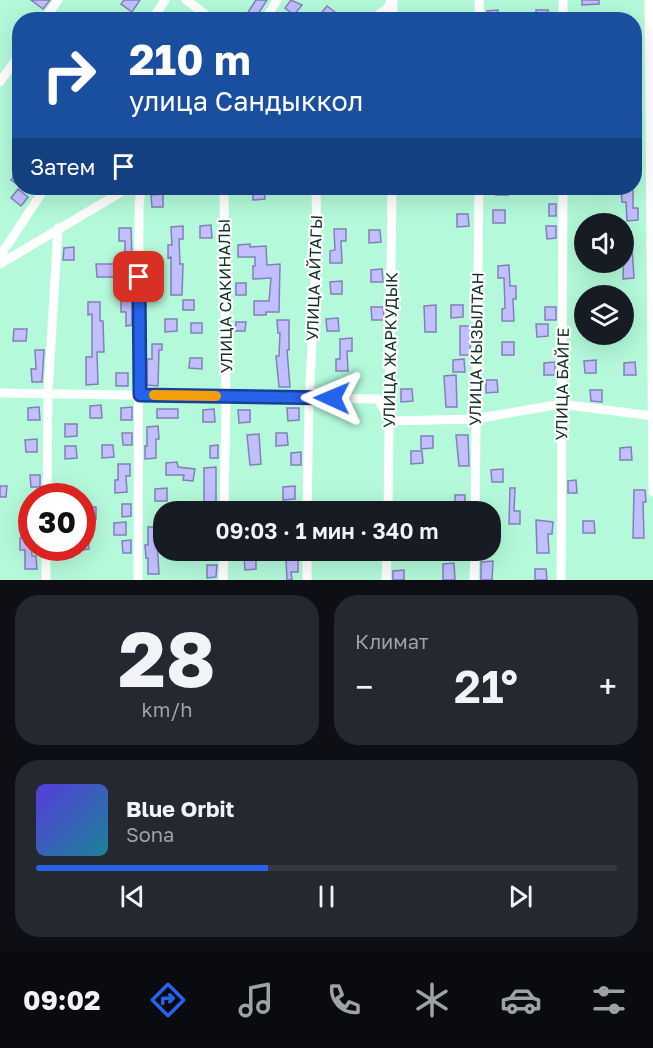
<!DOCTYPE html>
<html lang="ru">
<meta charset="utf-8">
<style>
:root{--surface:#171b24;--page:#242831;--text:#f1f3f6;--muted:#9ea1a6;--line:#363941;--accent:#2563eb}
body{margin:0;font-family:"Golos Text",sans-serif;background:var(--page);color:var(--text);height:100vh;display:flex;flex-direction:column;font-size:22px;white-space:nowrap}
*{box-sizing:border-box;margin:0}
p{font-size:20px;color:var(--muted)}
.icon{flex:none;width:33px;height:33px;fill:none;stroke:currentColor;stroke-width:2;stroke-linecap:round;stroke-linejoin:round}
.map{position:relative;height:580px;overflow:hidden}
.panel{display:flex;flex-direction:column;gap:15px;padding:15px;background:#0d0f14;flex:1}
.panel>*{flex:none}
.top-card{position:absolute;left:12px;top:12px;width:630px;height:183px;border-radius:24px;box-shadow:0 6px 24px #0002;background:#1a4fa0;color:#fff;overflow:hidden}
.buttons{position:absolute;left:574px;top:213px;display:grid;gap:12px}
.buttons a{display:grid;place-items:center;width:60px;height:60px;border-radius:50%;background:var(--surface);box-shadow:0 6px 24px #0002;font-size:30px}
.speed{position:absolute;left:18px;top:483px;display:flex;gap:12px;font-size:30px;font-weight:700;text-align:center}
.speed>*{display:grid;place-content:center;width:78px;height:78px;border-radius:50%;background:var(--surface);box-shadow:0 6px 24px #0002;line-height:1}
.speed .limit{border:9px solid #d22;background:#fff;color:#111}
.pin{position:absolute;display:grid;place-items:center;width:51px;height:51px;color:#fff;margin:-26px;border-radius:12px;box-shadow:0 3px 9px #0006}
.me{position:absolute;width:66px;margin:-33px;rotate:271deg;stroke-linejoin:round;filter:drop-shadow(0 0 4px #0008)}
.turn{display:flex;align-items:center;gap:21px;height:126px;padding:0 18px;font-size:27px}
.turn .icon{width:78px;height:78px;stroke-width:2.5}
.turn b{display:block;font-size:42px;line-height:51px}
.then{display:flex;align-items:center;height:57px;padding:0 18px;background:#0003;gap:12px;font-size:22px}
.big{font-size:45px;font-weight:600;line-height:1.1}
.panel .widget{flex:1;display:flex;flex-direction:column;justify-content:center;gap:9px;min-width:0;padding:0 21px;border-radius:24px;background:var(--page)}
.panel .dial{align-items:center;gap:0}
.dial b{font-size:78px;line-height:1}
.song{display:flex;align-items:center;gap:18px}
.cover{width:72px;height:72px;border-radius:9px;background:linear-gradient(135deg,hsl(250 70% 55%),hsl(190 70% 35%))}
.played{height:6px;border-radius:3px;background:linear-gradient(90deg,var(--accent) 40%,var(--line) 40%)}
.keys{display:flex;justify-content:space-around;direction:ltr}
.heat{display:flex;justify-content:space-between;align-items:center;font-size:33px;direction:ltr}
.panel .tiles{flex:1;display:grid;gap:15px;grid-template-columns:1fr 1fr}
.widget:last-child{grid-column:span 2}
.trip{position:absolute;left:153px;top:501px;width:348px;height:60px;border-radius:24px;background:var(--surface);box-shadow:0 6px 24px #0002;font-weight:600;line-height:60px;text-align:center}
.tabs{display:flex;height:96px;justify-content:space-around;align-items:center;background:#090b0e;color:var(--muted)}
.tabs .icon{width:42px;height:42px}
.tabs .current{color:var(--accent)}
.tabs b{font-size:27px;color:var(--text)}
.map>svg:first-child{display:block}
.building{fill:#c1bfff;stroke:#8380b7;stroke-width:1.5}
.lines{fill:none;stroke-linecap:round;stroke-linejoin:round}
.minor{stroke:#fff;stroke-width:9}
.route-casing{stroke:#184099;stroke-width:15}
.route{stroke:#2563eb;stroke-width:10}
.slow{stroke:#f59e0b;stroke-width:10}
.labels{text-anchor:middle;stroke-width:4.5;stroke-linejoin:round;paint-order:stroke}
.street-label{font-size:16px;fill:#133025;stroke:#fff}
</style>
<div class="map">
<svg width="653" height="580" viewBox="0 0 653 580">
<rect width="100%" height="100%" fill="#b3f9da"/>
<path class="building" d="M31,0H50L43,9Z
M124,0H140L132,12L121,4Z
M256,0H267L254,20H243Z
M291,0L302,5L294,15L285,8Z
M582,0H599V4L582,5Z
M327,6L340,16L337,20H324L319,16Z
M498,10V20H487V11Z
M536,10H548V20H537Z
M20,168V186L11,180Z
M253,188H264L265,199L253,200Z
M496,188H507L508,195H496Z
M18,189L28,197L21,206L11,198Z
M633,189V208H638V220L627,221L626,202H622L621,190Z
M163,194V207H152L151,195Z
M549,204H556V216H549Z
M493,210H505V223H493Z
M457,214H468L469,226L457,227Z
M211,225L212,238H200V226Z
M183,226V239H179L180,264H183L182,295H171V257L168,258V245H172L171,227Z
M546,226H556V238L547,239Z
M119,228H131L132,260H125V241H119Z
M334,229H346V241H341L342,263H330V251L335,250Z
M369,230H380L381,242L369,243Z
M250,244V247L266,246L267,265L280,264L279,312H266V315H254V301H269L271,278L253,279V266H255V257H238V245Z
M624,246H632L634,278L623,279Z
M74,247V260H63L64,248Z
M96,264H128L129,283H132V325L126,326V312H121V299H125L124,277H97Z
M509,265L510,286H516V299H513L514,321H502V309L505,308L504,278H498V266Z
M382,269L383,282H371V270Z
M342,281V294H331L330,282Z
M236,283H246V295H236Z
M183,300H194V310H183Z
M88,302H100V321H103L104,352H97L98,384L86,385V357H92V314L88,315Z
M436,305V332H425L424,306Z
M451,305H463V317L451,318Z
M371,307H383L384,320H372Z
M545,307H556V320H545Z
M338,318L339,331H327L326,319Z
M165,319H177V331L165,332Z
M277,320H289V350H287L290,387H279L276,356H279L280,333H278Z
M236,322H246L245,331H235Z
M191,323H202V333H191Z
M536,324H548V336L537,337Z
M460,326H471L470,355H460Z
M14,329H27L26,341H13Z
M352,338V351H347L348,371H336V359H340V339Z
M502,342H514V355H502Z
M152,344H162V350H159L158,386L147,385V359H152Z
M35,350H44L42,382H32L31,369H36Z
M190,358H202V369L189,368Z
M464,359L465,372H453V360Z
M596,360V373H585L584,361Z
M555,362V375H544V363Z
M635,362L636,375H624V363Z
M116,373H128V386H116Z
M456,375L457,407H446L444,376Z
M486,380H497L498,392L486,393Z
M401,389H412L413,401L401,402Z
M590,390H602V402L591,401Z
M101,405L102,418H90V406Z
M39,407L40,420H28V408Z
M132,407V420H121V408Z
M287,408H299V420L288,421Z
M157,409H178V418H157Z
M214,409L215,422H203V410Z
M238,410H250V422L239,423Z
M65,424H77V436L65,437Z
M158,426L159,439H156V458L145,459V446H147V427Z
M122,433H132V445H123Z
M276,433H287L288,445L276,446Z
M259,434L261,464L250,465L247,435Z
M456,435H468L469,466H459Z
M421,436H433V448L421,449Z
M37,439V452H26L25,440Z
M102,445H113L114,457L102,458Z
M218,445V458H210V446Z
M65,446H76L77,458L65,459Z
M631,447L632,460H620V448Z
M411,451H422L423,463L411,464Z
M301,452V465H291V453Z
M177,462L178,467L195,469L193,481L183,480L184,475H166V463Z
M118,464H130V476H126L127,492L115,493V480H118Z
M216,467V512H204V468Z
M503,469V482H492L491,470Z
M30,475H40V487H31Z
M576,480L577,493H568V481Z
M0,486H7L6,497H0Z
M295,486V499L283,500V487Z
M167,488V501H155V489Z
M510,488H515L514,511H520V524H509Z
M634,490H645L646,502H643L644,538H633Z
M455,495H465V512H455Z
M122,504H131V516L122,517Z
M84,507H96V519H85Z
M536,520L553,522L552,534H548L549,553H537Z
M583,521H594L595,533H583Z
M126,522V535H114V523Z
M148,527H159L160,540H157L159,574H148V558H146L145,545H148Z
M82,537H88L89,549L82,550Z
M20,538H31L32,556H36L37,569H25V550H20Z
M131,540V553H123L122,541Z
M191,550H203V558H191Z
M244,557H256V569L245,570Z
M286,560H298V572H291L292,580H287Z
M493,561L492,580H481V562Z
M454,563L455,580H443V564Z
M207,565H217L216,577L207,578Z
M535,569H546L547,580H535Z
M404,570V580H393V571Z"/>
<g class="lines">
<path class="minor" d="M186,0L213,20
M479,0L480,20
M649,0L653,492
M44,20L58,0
M152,20L165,0
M265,20L277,0
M371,20L388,8L391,0
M393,20V0
M563,20V0
M0,82L20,54
M224,188L226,401L224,512
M0,256L45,188
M0,264L128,188
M0,393L378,399L390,421L475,419L561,404L653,416
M47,496L48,394L58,228
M307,512L309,404L317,240L316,188
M388,512L392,188
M475,512L479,188
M46,580V548
M138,580L139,206L141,188
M223,580L224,550
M307,580V550
M386,580L387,550
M474,580L475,550
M561,580L563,188"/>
</g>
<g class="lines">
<defs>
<path id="route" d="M139,277L140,395L332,398"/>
</defs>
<use href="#route" class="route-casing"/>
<use href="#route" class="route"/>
<path class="slow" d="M154,395L216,396"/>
</g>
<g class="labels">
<g class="street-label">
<text transform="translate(314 278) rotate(-88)" y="6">УЛИЦА АЙТАГЫ</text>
<text transform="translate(225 296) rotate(-91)" y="6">УЛИЦА САКИНАЛЫ</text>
<text transform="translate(476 349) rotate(-89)" y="6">УЛИЦА КЫЗЫЛТАН</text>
<text transform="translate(390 350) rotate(-89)" y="6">УЛИЦА ЖАРКУДЫК</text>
<text transform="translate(562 384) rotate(-89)" y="6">УЛИЦА БАЙГЕ</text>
</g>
</g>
</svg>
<div class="buttons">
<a><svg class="icon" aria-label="sound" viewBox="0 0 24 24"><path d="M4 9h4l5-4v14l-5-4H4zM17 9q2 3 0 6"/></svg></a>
<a><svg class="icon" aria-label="layers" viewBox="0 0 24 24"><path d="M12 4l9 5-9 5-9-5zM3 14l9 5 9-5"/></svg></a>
</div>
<div class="speed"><div class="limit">30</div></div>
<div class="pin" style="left:139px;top:277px;background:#d93025"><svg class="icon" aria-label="arrive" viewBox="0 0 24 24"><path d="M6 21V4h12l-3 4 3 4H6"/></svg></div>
<svg class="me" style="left:332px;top:398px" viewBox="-20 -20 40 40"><path d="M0-17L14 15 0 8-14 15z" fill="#2563eb" stroke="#fff" stroke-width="4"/></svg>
<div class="trip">09:03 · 1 мин · 340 m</div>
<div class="top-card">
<div class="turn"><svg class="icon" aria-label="right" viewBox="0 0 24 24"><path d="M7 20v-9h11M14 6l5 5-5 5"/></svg><div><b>210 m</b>улица Сандыккол</div></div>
<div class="then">Затем<svg class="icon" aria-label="arrive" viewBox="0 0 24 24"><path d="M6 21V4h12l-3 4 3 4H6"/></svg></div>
</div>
</div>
<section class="panel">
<div class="tiles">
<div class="widget dial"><b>28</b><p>km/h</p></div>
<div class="widget"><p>Климат</p>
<div class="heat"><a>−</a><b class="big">21°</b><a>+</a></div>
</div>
<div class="widget">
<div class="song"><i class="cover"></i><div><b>Blue Orbit</b><p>Sona</p></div></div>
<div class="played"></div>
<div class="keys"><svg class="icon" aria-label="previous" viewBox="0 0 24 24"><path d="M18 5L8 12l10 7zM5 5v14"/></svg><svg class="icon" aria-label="pause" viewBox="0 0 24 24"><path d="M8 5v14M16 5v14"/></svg><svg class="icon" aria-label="next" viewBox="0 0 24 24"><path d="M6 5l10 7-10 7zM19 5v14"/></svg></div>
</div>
</div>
</section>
<nav class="tabs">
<b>09:02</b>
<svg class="icon current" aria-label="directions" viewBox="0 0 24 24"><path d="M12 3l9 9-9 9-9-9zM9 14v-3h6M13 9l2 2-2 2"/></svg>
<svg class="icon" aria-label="music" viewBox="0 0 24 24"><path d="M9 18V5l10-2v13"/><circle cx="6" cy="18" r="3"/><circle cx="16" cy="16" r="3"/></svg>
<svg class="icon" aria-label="phone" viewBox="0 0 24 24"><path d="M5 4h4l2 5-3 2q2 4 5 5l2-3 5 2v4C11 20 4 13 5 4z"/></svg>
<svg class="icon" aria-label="climate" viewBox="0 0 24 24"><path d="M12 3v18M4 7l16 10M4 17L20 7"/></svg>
<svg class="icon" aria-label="car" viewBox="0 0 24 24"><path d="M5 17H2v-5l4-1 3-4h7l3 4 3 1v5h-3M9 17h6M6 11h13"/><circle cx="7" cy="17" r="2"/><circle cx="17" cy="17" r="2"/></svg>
<svg class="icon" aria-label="filters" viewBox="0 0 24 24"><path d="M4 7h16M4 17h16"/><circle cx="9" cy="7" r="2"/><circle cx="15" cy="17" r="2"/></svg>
</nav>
